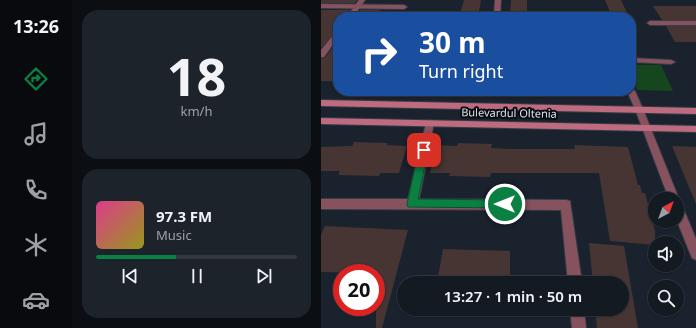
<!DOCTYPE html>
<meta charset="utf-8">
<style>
:root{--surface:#141a22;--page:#1d232a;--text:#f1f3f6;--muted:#9da1a5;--line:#333840;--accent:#0b8043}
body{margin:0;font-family:"Noto Sans",sans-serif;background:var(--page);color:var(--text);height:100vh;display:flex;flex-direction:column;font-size:15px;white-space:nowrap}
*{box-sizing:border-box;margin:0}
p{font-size:13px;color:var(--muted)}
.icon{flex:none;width:22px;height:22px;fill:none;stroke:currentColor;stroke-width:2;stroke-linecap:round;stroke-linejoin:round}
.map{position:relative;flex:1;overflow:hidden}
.panel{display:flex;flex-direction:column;gap:10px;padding:10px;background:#0b0e13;width:249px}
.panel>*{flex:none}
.banner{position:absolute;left:12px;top:12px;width:303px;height:84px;border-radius:16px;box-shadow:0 1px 3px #0004,0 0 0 1px var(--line);background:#1a4fa0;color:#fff;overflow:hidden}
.needle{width:26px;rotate:41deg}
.fabs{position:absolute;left:327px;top:192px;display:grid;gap:8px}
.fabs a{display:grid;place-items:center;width:36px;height:36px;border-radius:50%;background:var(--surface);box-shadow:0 1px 3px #0004,0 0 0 1px var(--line);font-size:20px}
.speed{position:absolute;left:12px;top:264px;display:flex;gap:8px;font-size:20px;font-weight:700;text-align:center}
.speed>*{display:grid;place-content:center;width:52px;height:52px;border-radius:50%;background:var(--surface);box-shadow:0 1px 3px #0004,0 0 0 1px var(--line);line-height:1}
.speed .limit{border:6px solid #d22;background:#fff;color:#111}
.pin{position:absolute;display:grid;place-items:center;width:34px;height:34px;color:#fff;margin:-17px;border-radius:8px;box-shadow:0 2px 6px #0006}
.me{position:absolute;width:44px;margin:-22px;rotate:270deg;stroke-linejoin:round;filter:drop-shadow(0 0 3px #0008)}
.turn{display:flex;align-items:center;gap:14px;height:84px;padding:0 20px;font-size:18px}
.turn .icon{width:52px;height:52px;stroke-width:2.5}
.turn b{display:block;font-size:28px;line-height:34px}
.panel .tile{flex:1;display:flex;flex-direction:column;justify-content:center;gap:6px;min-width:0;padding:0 14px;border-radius:16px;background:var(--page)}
.panel .dial{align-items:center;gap:0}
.dial b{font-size:52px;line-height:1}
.song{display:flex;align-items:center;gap:12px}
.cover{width:48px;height:48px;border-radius:6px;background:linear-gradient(135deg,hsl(330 70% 55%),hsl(60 70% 35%))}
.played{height:4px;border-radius:2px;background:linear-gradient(90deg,var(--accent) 40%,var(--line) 40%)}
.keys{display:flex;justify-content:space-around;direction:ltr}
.trip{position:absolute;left:76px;top:276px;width:232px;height:40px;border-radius:20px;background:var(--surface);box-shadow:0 1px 3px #0004,0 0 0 1px var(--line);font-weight:600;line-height:40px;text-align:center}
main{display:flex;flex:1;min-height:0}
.menu{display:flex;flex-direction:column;width:72px;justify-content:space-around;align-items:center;background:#080a0e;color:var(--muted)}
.menu .icon{width:28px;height:28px}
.menu .selected{color:var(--accent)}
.menu b{font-size:18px;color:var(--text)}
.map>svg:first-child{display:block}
.green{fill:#16461e}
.building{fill:#463533}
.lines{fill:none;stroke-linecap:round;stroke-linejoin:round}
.lane-casing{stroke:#353d48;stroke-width:2}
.street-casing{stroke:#353d48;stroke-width:2}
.secondary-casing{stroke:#353d48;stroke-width:2}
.lane{fill:#86525e;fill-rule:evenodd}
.street{fill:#86525e;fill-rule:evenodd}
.secondary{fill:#be6b7f;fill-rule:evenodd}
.route{fill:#0b8043;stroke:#07532c}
.labels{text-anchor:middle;stroke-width:4;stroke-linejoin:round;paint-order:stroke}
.street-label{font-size:11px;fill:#dde3eb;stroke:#080c11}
</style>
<main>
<nav class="menu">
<b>13:26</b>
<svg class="icon selected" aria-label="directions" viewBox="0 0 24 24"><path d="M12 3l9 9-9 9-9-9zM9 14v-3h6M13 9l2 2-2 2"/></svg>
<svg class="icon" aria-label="music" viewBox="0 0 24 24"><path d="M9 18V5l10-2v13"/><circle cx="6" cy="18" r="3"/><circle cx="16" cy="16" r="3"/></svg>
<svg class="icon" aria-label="phone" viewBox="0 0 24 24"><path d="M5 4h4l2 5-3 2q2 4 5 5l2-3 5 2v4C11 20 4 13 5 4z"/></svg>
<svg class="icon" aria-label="climate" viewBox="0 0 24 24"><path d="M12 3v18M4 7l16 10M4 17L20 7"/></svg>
<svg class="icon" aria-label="car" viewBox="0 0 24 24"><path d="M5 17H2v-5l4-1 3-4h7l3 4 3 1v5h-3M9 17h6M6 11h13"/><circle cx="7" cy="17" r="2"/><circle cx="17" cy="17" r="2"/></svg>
</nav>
<section class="panel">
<div class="tile dial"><b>18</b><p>km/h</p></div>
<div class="tile">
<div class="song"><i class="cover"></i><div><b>97.3 FM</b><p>Music</p></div></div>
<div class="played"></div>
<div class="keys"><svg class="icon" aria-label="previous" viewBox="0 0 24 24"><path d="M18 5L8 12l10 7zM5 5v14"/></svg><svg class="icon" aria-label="pause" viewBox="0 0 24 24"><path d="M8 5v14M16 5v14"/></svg><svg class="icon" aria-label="next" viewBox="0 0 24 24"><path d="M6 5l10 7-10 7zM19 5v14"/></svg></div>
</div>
</section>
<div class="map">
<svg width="375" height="328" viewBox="0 0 375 328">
<rect width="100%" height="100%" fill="#1a222e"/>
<path class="green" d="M310,65H340L352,91L316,90L310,75Z"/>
<path class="building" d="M0,0H36L34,3H0Z
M143,0H160L157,17H138Z
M190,0H206V17H189Z
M284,0H300L308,17H291Z
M332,6H375V20H341Z
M0,10H29L25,17H17V30L0,48Z
M39,10H59L55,17H34Z
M345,26H375V42H354Z
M17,40V81H0V58H4Z
M33,142L66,143V145L86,146L78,173H59L58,176L17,175L19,171H0V147L31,146Z
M137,143L171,144L170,148L188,149H254L253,145L307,147L317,185H319L321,193H324L334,231V245L289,241L278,173H170L169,177L128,176L129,173H109L115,145L136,146Z
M351,146L375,147V204Z
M4,226L87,230L61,328H55V273L0,272V235Z
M268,243L303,246L317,328H276L274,309H301V283H272Z
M122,249L189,251V283H116Z"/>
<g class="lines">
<defs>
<path id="lane" d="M174,0H180L179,17H173Z
M0,4L83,5L86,7L83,9L0,8Z
M375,21V25H329L326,23L329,21Z
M310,58L350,60L354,62L350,64L310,62Z
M310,88L314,91L322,109L321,111L318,112L314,109L306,91H310Z
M109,120L113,123L98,199L245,200L249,201L261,283H247L240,210L0,209V199H87L105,123Z
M249,309H263L265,328H251Z"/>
<path id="street" d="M38,0H44L32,17H26Z
M17,31V37L3,57H0V50L15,32Z
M318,106L322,109L358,199L357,202L360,203L375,239V260L371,258L356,221V199H348L314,109Z"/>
<path id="secondary" d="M0,100L375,108V114L0,106Z
M0,118L375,126V132L0,124Z"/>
</defs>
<use href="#lane" class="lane-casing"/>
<use href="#street" class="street-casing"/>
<use href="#secondary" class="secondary-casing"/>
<use href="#lane" class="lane"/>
<use href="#street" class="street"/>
<use href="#secondary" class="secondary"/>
</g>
<path class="route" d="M103,146L107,150L97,199L184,200L187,201L189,204L187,208L87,207L86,204L98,150Z"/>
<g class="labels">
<g class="street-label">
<text transform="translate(188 113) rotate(1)" y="4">Bulevardul Oltenia</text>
</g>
</g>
</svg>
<div class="fabs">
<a><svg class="needle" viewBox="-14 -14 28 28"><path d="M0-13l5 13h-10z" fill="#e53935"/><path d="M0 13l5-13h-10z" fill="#9da1a5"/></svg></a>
<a><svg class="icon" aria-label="sound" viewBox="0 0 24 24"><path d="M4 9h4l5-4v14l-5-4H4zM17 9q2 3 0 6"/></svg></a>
<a><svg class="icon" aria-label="search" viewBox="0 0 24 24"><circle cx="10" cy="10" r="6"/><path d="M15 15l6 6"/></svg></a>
</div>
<div class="speed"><div class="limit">20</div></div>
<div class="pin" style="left:103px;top:150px;background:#d93025"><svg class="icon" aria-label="arrive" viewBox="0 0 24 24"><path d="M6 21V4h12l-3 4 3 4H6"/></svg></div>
<svg class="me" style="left:184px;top:204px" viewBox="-20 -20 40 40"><circle r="17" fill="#0b8043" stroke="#fff" stroke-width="3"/><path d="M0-11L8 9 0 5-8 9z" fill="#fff"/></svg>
<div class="trip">13:27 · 1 min · 50 m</div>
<div class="banner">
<div class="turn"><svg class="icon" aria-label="right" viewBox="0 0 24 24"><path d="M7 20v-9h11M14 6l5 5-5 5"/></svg><div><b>30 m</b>Turn right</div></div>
</div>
</div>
</main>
